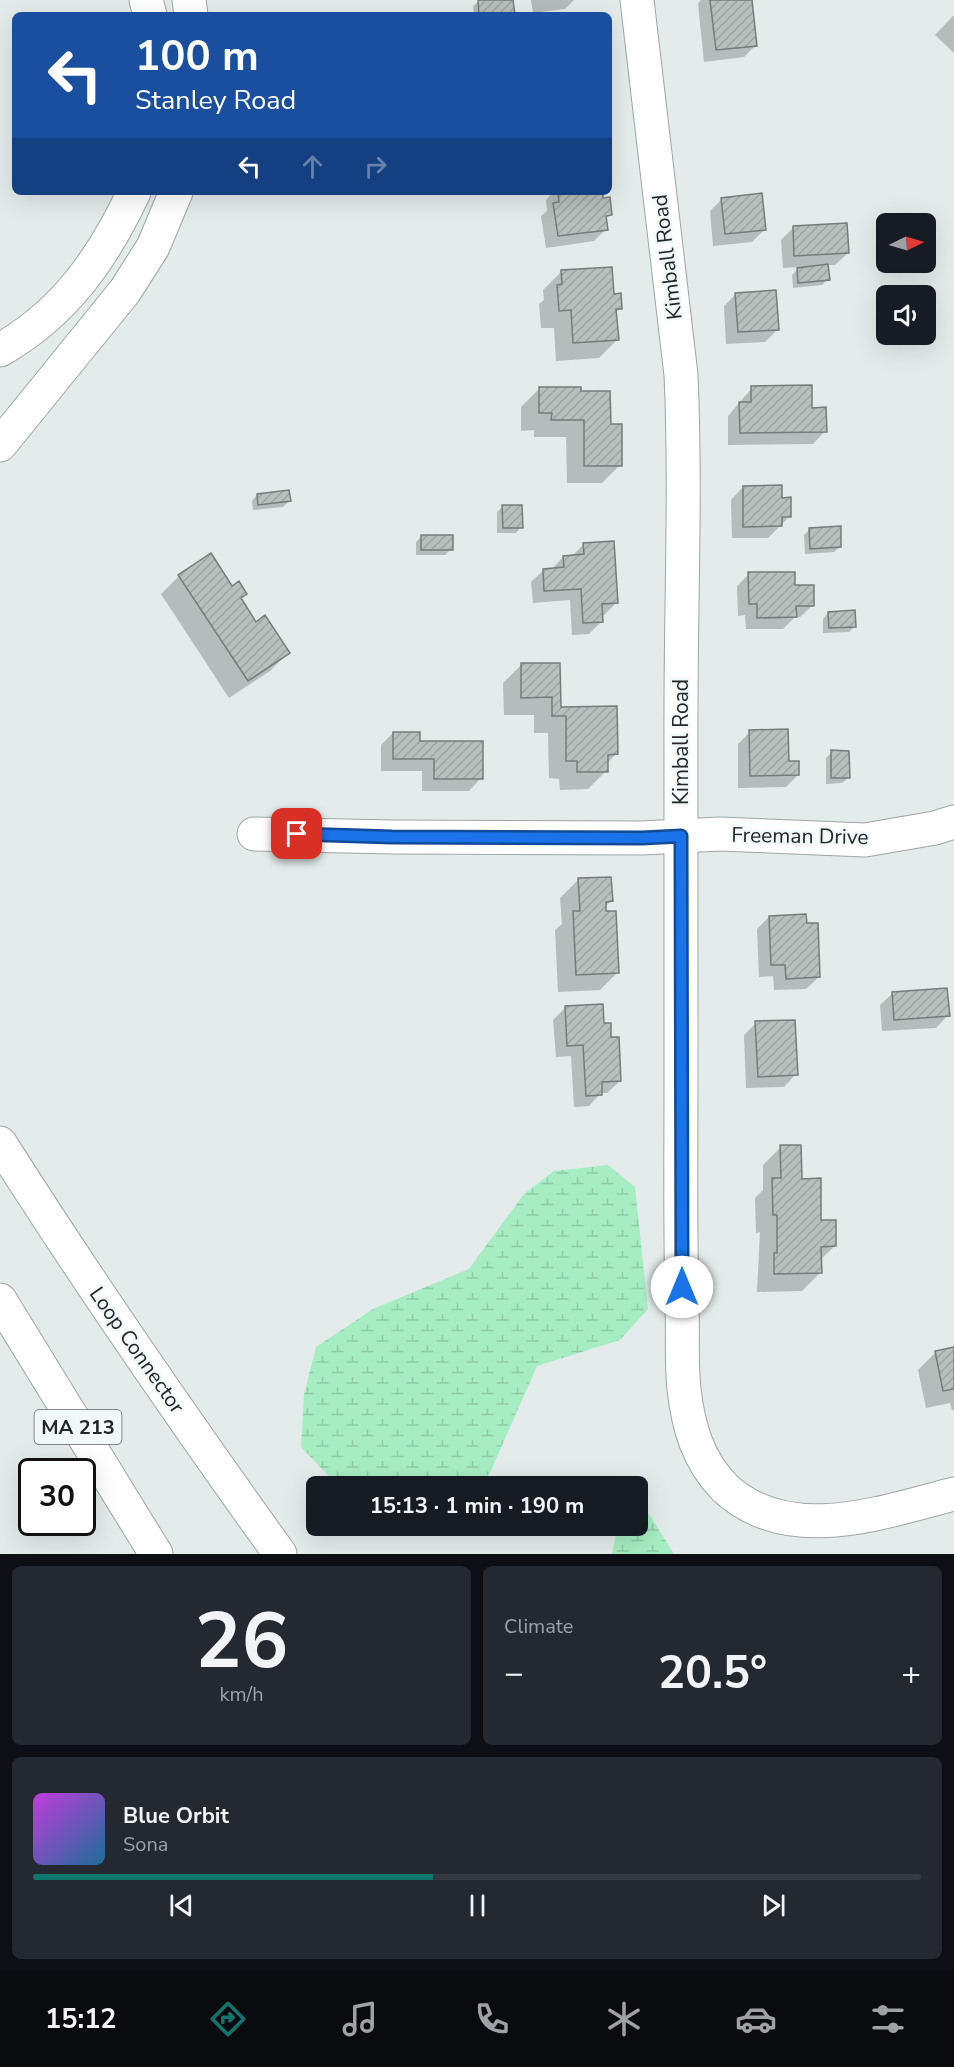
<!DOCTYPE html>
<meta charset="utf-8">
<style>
:root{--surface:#171b24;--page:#242831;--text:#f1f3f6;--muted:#9ea1a6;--line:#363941;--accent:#0f766e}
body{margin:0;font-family:"Nunito Sans",sans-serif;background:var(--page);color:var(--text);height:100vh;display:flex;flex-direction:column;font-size:22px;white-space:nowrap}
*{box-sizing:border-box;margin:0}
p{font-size:20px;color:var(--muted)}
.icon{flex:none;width:33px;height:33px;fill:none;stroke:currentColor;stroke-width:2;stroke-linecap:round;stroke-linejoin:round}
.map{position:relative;height:1554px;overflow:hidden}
.sheet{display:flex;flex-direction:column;gap:12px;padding:12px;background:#0d0f14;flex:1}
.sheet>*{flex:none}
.hud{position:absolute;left:12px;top:12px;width:600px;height:183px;border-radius:9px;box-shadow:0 6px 24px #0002;background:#1a4fa0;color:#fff;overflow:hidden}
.needle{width:39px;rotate:85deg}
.tools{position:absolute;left:876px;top:213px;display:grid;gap:12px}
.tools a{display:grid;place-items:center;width:60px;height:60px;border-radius:9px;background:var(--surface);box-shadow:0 6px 24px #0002;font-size:30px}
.speed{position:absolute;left:18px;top:1458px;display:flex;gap:12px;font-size:30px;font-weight:700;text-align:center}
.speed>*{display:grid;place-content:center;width:78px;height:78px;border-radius:50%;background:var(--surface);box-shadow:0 6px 24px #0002;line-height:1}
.speed .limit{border:3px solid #111;border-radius:9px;background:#fff;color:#111}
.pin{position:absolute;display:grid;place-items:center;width:51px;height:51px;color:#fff;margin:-26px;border-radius:12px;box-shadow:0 3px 9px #0006}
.me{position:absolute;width:66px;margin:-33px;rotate:0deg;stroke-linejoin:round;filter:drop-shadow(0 0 4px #0008)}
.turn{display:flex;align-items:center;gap:21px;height:126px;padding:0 24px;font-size:27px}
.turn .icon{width:78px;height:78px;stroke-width:2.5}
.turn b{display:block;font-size:42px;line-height:51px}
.lanes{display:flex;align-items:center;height:57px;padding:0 24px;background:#0003;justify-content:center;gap:30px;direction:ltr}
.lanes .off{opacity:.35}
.big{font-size:45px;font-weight:700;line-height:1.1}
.sheet .tile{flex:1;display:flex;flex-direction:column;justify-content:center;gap:9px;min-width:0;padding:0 21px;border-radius:9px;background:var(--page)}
.sheet .dial{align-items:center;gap:0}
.dial b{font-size:78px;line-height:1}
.song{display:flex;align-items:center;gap:18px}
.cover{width:72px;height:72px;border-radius:9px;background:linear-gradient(135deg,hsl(290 70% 55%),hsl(200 70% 35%))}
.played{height:6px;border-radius:3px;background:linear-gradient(90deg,var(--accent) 45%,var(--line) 45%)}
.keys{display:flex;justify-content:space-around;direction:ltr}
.heat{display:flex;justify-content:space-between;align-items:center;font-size:33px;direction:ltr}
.sheet .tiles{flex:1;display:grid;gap:12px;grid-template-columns:1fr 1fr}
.tile:last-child{grid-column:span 2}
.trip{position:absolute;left:306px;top:1476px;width:342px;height:60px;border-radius:9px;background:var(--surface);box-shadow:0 6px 24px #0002;font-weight:700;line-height:60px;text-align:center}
.dock{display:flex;height:96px;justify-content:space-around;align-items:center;background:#090b0e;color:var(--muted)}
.dock .icon{width:42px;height:42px}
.dock .current{color:var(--accent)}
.dock b{font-size:27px;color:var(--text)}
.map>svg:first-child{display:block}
.wetland{fill:url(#wetland-marsh)}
.shadow{fill:#0003}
.building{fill:url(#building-hatch);stroke:#757c7a;stroke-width:1.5}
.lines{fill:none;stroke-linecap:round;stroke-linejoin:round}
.street-casing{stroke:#9ea5a6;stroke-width:35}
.highway-casing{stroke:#9ea5a6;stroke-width:35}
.street{stroke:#fff;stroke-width:33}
.highway{stroke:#fff;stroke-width:33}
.route-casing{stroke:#114b97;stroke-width:15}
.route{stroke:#1a73e8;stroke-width:10}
.labels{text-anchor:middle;stroke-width:5;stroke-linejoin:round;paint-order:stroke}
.shield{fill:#f0f8f9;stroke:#606565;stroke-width:1.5}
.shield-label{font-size:20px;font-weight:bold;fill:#232626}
.street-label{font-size:21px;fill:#232626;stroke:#f0f8f9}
</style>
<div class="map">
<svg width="954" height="1554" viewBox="0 0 954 1554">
<defs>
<pattern id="wetland-marsh" width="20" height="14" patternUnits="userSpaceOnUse" patternTransform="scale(1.5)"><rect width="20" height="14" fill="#a7edc3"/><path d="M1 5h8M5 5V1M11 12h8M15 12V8" fill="none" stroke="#8fcba7"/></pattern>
<pattern id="building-hatch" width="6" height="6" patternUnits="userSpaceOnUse" patternTransform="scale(1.5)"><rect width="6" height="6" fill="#b8bfbd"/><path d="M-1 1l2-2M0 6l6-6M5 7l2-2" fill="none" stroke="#9ea4a2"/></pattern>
</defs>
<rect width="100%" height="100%" fill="#e3ebeb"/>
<path class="wetland" d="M608,1165L635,1187L648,1309L620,1340L537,1366L489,1475L460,1486H338L301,1447L304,1394L316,1347L373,1309L469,1269L524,1194L554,1171Z
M638,1503L651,1517L674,1554H612L618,1526H638Z"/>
<path class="shadow" d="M512,0L513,15H474L473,6L479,1Z
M531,0H574L565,9L533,13Z
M701,0H751L756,45L744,57L704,62L698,4Z
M954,15V53L935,35Z
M553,192H601L602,200L610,214L605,219L606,229L594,241L546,248L541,216L547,211L546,200Z
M722,199L764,230L752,242L713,246L710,211Z
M794,227L848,253L835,265H826L828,279L822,285L793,288L792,275L800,267L783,268L781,240Z
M561,272L613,295L621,308L615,313L617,340L599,358L556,361L554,328H541L539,304L544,300L543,290Z
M736,294L777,330L765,342L726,344L724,306Z
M752,388L811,409L825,431L813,444L728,445V416Z
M539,389L609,425L620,465L602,483H567L566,437H534V430L521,431V407Z
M743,487L780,499L790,516L768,538H732L731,500Z
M257,495L289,501L283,507L253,510L252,501Z
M503,506L521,527L516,533H497V512Z
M810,529L840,547L834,552L805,554L804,535Z
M422,536L451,549L445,555H416V542Z
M584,544L616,603L604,615H601L602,621L589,634L572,635L570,600L533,603L531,582L544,570H551L563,557H571Z
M749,574L793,587L813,605L800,617H795L783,629H746L745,615L738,616L737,586Z
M179,576L240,599L256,624L288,653L270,671L229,698L161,594Z
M828,613L855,626L849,632L823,633V619Z
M559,664V708L616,754L606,764V771L588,789L560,790L559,779L549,778L548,733H534V715H504L503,683L521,665Z
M750,732L787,763L798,775L786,787L738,788V744Z
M393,733L418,743L481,778L469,791H422V771H381V745Z
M832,752L848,778L842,783L826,784V758Z
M578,880L611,901L605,907L618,972L600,990L558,992L555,930L562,924L560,898Z
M769,917L819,977L806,989L774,990L773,976L759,977L757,929Z
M893,993L948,1015L936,1028L882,1031L880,1005Z
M565,1008L603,1025L610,1039L620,1081L607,1093H601L589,1106L574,1107L571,1056L556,1057L553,1020Z
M756,1023L796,1074L784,1087L746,1088L744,1035Z
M781,1147L800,1180L820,1222L835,1246L820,1260V1273L802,1291L757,1292L760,1232L756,1233L755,1198L763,1190V1165Z
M954,1349V1410H952L950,1403L926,1408L918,1370L936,1352Z"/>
<path class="building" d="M478,0H513L515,15H479Z
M710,0H752L757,46L716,50Z
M558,192H603V198L610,197L612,215L606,216L608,230L558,236L553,203L559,202Z
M762,193L766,230L725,234L721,198Z
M847,223L849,253L794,256L793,226Z
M828,264L830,280L798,283L797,268Z
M612,267L614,294L621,293L622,309H616L619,340L573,343L571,310L559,311L557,285L562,284L561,270Z
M776,290L779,330L738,332L735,293Z
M812,385V408L826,407L827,432L740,433L739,402H751V386Z
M539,387H581V391H610L611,424H622V466H584V420H551L552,413H539Z
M782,485V498L791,497V517H782V526L743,527V486Z
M289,490L291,501L258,505L257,494Z
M502,505H522L523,528H503Z
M841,526V547L810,549L809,528Z
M421,535H453V550H421Z
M614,541L618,603L602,604L603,622L583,623L581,589L544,591L543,569L564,567L563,556L584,554L583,543Z
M211,553L232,586L239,581L247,594L241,598L256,622L265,615L290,653L248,681L178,575Z
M748,572H795V585H814V606H796L797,617L757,618V604H749Z
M855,610L856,627L829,628L828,612Z
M521,663H560L561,707L617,706L618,754L608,755V772H577V761H566V716H552V697L521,698Z
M788,729L789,761H799V775L750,776L749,730Z
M393,732H420V741H483V779H434V759H393Z
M831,750L849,751L850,778H831Z
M611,877L613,901L606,902V911H616L619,973L576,975L573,911H580L578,878Z
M806,914L807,923H818L820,977L786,979L785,965H771L769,916Z
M947,988L950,1016L894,1020L892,992Z
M603,1004L604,1023H611V1037H619L621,1081L602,1082V1095L586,1096L583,1045L567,1046L565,1006Z
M795,1020L798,1075L758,1077L755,1021Z
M780,1145H801L802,1179L821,1178V1220H836V1246L821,1247L822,1273L774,1274V1253H777V1215H773L772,1178H781Z
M954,1347V1389L943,1391L935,1351Z"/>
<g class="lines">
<defs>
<path id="street" d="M637,0L681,375C686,487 681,599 681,711C680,834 682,957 681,1081C681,1154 680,1227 682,1300C683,1329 681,1360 684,1389C688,1426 698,1461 725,1488C788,1547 883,1512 954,1494
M254,834L392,837L642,838L720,834L865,840L935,828L954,822"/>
<path id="highway" d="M146,0L150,15
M189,0L191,15
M0,350C65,313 103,258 134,192
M0,445L125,291L153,247L176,192
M0,1143C89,1283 183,1419 280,1554
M0,1300L156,1554"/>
</defs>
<use href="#street" class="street-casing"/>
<use href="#highway" class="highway-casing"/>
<use href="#street" class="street"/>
<use href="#highway" class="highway"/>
</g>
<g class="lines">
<defs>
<path id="route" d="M297,834L392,837L642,838L681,836L682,1287"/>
</defs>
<use href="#route" class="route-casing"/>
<use href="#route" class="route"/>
</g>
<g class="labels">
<rect class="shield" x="34.5" y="1410" width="87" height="34" rx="4.5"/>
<g class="shield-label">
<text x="78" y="1434">MA 213</text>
</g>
<g class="street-label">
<text transform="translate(667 257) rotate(-97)" y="7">Kimball Road</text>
<text transform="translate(681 742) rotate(-90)" y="7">Kimball Road</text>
<text transform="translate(800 836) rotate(1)" y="7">Freeman Drive</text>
<text transform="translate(137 1350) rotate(55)" y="7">Loop Connector</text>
</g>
</g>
</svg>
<div class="tools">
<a><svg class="needle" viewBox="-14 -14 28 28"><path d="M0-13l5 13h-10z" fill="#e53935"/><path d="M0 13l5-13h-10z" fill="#9ea1a6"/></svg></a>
<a><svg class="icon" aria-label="sound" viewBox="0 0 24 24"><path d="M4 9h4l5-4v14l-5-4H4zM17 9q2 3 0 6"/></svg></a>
</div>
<div class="speed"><div class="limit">30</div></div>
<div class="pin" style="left:297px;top:834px;background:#d93025"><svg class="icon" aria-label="arrive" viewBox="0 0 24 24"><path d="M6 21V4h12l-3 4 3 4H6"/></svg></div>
<svg class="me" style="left:682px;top:1287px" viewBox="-20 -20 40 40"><circle r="19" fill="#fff"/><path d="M0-13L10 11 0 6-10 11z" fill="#1a73e8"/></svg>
<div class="trip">15:13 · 1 min · 190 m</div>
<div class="hud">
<div class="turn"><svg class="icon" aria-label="left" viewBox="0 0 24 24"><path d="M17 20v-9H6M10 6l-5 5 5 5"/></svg><div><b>100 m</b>Stanley Road</div></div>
<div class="lanes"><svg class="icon" aria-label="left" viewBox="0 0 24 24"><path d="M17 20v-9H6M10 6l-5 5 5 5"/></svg><svg class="icon off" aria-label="ahead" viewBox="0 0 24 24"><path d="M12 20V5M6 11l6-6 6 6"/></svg><svg class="icon off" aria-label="right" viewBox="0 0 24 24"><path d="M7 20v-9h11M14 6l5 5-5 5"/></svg></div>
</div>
</div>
<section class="sheet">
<div class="tiles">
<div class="tile dial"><b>26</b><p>km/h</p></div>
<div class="tile"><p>Climate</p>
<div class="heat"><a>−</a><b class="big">20.5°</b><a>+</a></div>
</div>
<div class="tile">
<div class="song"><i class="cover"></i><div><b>Blue Orbit</b><p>Sona</p></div></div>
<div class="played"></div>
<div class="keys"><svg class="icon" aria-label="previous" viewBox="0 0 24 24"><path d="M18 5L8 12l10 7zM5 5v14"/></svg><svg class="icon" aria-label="pause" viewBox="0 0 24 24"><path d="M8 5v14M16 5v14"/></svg><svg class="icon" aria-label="next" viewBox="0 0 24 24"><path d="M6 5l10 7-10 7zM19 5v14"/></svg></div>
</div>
</div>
</section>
<nav class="dock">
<b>15:12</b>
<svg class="icon current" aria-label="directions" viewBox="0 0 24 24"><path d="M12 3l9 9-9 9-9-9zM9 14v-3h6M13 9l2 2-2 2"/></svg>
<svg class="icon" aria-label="music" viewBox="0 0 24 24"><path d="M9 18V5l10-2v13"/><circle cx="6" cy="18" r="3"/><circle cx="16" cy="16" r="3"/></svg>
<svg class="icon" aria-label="phone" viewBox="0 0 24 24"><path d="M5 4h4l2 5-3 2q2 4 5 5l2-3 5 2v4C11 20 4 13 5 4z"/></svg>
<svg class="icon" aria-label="climate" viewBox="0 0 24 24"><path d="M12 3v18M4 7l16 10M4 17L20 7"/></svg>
<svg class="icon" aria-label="car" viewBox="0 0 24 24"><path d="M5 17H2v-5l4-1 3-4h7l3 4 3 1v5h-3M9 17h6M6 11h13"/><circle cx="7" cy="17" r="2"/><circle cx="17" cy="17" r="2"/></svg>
<svg class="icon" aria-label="filters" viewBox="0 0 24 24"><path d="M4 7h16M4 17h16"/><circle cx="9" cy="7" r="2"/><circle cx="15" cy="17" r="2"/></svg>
</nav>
